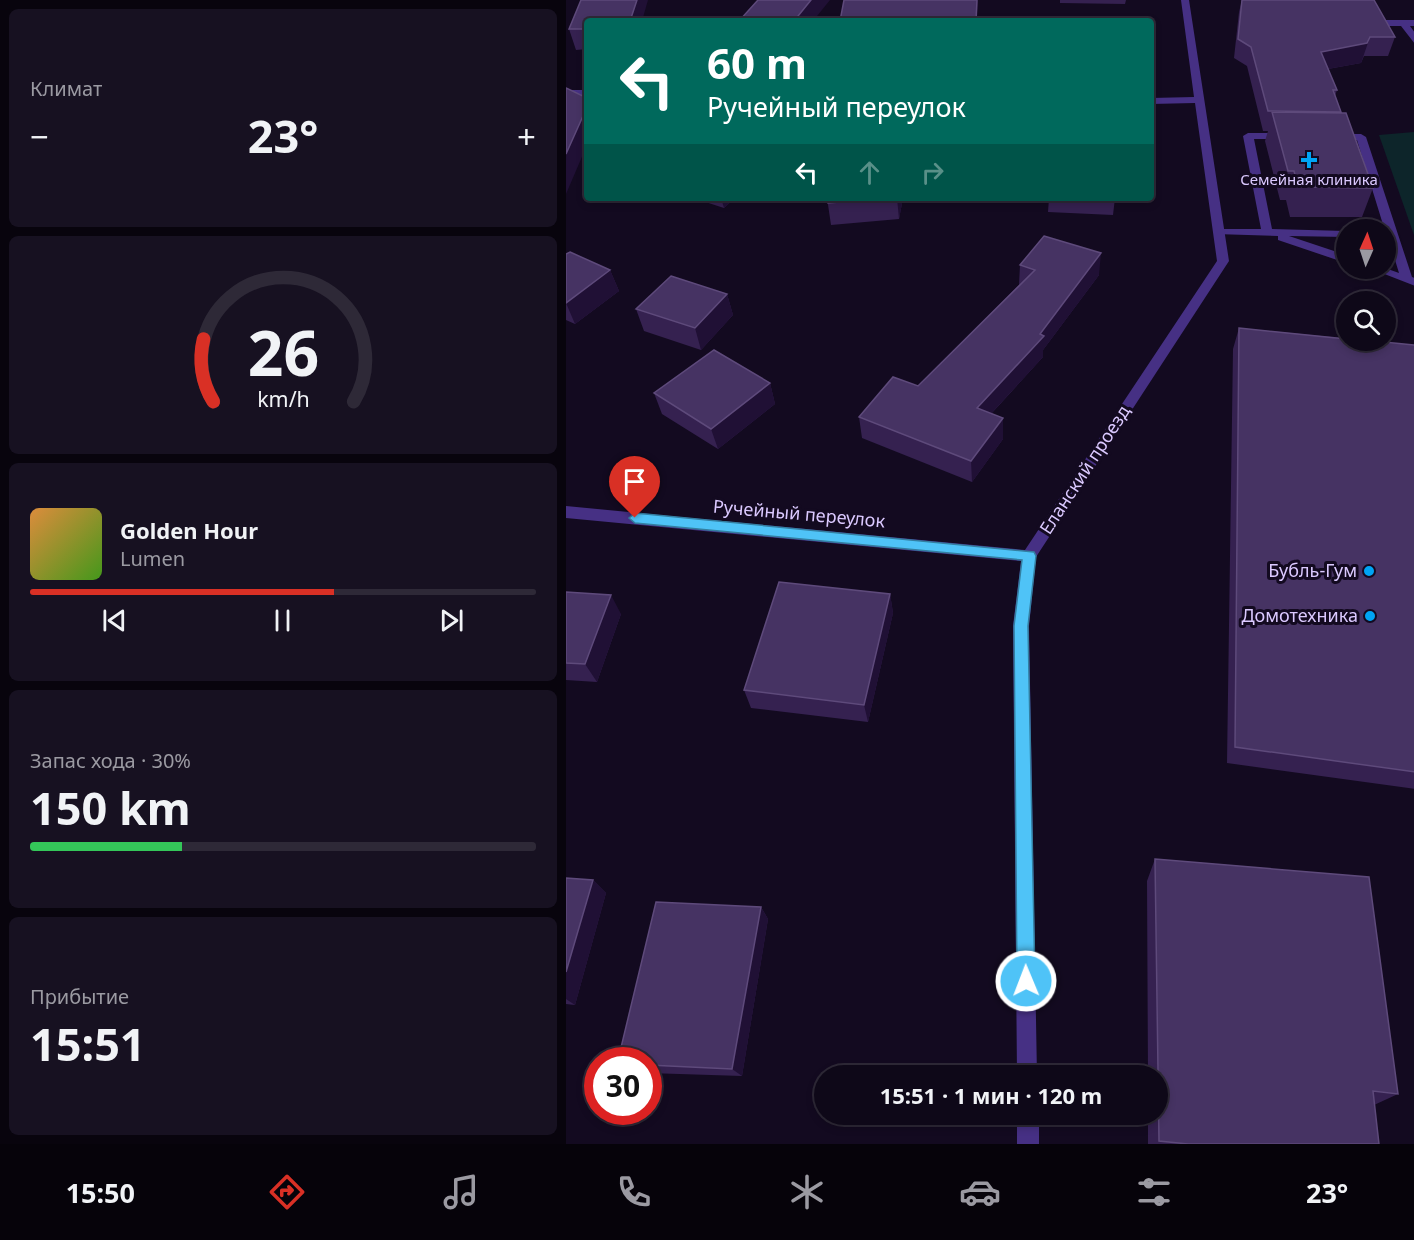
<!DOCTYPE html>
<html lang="ru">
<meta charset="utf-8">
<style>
:root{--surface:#0e0818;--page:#171121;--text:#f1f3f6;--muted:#9b9aa2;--line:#2e2937;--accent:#d93025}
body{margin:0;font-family:"Noto Sans",sans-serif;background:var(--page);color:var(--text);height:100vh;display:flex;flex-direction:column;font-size:22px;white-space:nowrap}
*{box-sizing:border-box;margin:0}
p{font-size:20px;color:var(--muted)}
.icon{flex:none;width:33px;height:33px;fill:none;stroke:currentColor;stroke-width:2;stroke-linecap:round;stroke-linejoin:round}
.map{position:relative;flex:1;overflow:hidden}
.sheet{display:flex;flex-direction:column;gap:9px;padding:9px;background:#08040d;width:566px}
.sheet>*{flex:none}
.banner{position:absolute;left:18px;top:18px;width:570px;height:183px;border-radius:6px;box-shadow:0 3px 9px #0003,0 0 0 2px var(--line);background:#00695c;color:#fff;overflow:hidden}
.needle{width:39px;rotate:3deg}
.buttons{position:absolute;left:770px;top:219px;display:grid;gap:12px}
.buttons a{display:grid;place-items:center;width:60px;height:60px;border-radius:50%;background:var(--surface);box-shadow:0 3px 9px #0003,0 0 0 2px var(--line);font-size:30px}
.speed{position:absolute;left:18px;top:1047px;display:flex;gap:12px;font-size:30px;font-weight:700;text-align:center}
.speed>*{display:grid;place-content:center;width:78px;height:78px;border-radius:50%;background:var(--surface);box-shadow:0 3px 9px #0003,0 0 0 2px var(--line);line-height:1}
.speed .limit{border:9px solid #d22;background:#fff;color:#111}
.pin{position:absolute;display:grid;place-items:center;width:51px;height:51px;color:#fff;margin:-62px -26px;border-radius:50% 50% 50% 0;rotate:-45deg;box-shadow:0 0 6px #0007}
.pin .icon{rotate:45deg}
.me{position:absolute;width:66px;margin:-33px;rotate:359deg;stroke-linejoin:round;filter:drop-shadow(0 0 4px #0008)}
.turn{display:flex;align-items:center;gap:21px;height:126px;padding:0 24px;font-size:27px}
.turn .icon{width:78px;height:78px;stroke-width:2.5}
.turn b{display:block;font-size:42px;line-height:51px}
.lanes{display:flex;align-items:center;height:57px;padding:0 24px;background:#0003;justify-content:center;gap:30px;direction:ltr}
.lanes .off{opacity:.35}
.big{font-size:45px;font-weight:700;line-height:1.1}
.sheet .widget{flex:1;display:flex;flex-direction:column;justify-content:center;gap:9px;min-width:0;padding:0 21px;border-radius:9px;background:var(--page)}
.sheet .dial{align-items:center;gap:0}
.dial svg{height:156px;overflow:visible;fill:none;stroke:var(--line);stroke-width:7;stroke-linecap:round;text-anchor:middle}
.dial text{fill:var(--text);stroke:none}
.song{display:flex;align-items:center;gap:18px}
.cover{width:72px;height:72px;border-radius:9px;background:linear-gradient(135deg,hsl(30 70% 55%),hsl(100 70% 35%))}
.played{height:6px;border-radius:3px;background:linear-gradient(90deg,var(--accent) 60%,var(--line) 60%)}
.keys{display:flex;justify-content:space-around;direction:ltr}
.heat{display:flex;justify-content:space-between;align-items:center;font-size:33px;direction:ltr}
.charge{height:9px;border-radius:4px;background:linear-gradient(90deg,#34c759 30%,var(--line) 0)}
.trip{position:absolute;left:248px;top:1065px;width:354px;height:60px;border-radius:30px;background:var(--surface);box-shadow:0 3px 9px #0003,0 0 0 2px var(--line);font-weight:700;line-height:60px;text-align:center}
.tab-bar{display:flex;height:96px;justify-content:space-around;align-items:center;background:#06030a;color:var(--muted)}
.tab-bar .icon{width:42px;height:42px}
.tab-bar .selected{color:var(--accent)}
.tab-bar b{font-size:27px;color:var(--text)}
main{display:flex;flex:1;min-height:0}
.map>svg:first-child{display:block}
.green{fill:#0d252a}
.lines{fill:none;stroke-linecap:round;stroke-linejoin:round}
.service{fill:#463084;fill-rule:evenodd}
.minor{fill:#463084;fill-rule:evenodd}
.wall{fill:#352150}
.shaded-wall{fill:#201035}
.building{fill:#463363;stroke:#5e4a7b;stroke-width:1.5}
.route{fill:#4fc3f7;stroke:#337fa1;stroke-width:1.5}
.poi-dot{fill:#00a4f4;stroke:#130a20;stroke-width:2}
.labels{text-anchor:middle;stroke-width:6;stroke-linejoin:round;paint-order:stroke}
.far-poi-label{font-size:15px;fill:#dbc9ff;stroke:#130a20}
.street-label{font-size:18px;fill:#dbc9ff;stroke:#130a20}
.poi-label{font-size:18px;fill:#dbc9ff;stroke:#130a20;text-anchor:end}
</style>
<main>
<section class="sheet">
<div class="widget"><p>Климат</p>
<div class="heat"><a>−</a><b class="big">23°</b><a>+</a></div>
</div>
<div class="widget dial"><svg viewBox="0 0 100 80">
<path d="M14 69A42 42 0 1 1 86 69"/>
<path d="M14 69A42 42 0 0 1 9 37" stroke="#d93025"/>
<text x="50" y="56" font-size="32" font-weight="700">26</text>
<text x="50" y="72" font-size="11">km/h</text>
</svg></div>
<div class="widget">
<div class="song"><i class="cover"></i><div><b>Golden Hour</b><p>Lumen</p></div></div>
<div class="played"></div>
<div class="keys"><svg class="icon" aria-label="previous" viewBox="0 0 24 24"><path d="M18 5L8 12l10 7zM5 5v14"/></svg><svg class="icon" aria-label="pause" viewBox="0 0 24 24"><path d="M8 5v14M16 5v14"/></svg><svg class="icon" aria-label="next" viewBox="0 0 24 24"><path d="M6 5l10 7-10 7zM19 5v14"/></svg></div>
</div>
<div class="widget"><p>Запас хода · 30%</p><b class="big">150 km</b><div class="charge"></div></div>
<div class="widget"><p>Прибытие</p><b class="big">15:51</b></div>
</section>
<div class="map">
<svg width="849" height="1144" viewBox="0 0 849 1144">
<rect width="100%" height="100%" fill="#130a20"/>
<path class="green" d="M848,132H849L848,235L813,135Z"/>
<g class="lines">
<path class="service" d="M849,20V26H844L849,33V44L835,26H811L807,23L811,20Z
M682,133H721L726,136L721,139H688L706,229L780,231V237L723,236L780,255V263L712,240V236L649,234L647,232L653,229H695L677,136Z
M769,134H795L800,137L846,277L849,278V286L803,268H819L833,273L822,237H819V231L791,140L765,139L764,137Z"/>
<path class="minor" d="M615,0H623L663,261L470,557L463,626L471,1076H451L447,626L455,561L0,518V506L459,550L651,261L629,103L585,104V98L628,97Z
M0,90H21V96H0Z
M451,1114H473V1144H451Z"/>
</g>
<path class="wall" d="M494,0H560L559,4L494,3Z
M676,0H808L829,37L822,56H798L795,63L762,69L771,90L769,96L775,113L807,188L796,217H724L720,200H714L699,141L702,131H697L681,66L668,58L673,12Z
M21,21V49L10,50L3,29Z
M127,198H169L158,208Z
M261,198H337L333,219L265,225Z
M483,198H549L547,215L482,212Z
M0,254L44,270L53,291L9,324L0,320Z
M454,265L533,275L477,350V357L425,414L437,439L406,482L296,438L293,417L352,386L453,285Z
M161,294L167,315L135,350L78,331L70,309Z
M673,328L849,345V789L661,763L667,349Z
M204,383L209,404L152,449L96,414L88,393Z
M0,592L55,614L31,682L0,680Z
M324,594L327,613L302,722L185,708L178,690Z
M589,859L832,1094L808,1105L813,1144H582V1114H591V1076H582L581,881Z
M0,878L27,880L40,893L9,1005L0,1004Z
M195,907L202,919L176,1076L82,1073V1060Z"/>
<path class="shaded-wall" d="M71,0H82L76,21H64Z
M245,0H264L247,21H228Z
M411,0H412L411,21H410Z
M804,37L795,63L750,71L755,52Z
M21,107V145L0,194V154Z
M155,198H169L158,208Z
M331,198H337L333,219Z
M535,253L533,275L477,350V357L411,429V408L474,334Z
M44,270L53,291L9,324L0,303Z
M161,294L167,315L135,350L129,328Z
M204,383L209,404L152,449L145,429Z
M437,418V439L406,482L405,461Z
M324,594L327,613L302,722L298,705Z
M45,595L55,614L31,682L19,664Z
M27,880L40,893L9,1005L0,999V972Z
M195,907L202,919L176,1076L166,1069Z"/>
<path class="building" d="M15,0H71L64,21H21V29H3Z
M192,0H245L228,21H173Z
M278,0H411L410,21H274Z
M676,0H808L829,37H804L801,43L755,52L771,90H767L775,112L702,111L685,47L672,39Z
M0,88L21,98V107L0,154Z
M706,112L780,113L807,188L732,187L728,171H722Z
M261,198H324L262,203Z
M478,236L535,253L474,334L478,336L411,408L437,418L405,461L293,417L327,377L352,386L469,270L454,265Z
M4,252L44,270L0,303V254Z
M105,276L161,294L129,328L70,309Z
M673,328L780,339V340H798L849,345V772L669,747Z
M148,350L204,383L145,429L88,393Z
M213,582L324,594L298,705L178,690Z
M0,592L45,595L19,664L0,663Z
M589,859L803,877L832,1094L807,1091L813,1144H622L593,1141Z
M0,878L27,880L0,972Z
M90,902L195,907L166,1069L82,1065V1060H52Z"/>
<path class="route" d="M69,513L468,552L470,556L462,626L469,981L466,987L460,990L453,987L451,981L448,626L456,560L69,523L63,518Z"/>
<g class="poi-dot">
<path d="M740 151h6v6h6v6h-6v6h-6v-6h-6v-6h6z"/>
<circle cx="803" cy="571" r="6"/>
<circle cx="804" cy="616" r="6"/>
</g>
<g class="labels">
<g class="far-poi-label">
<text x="743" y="185">Семейная клиника</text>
</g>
<g class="street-label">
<text transform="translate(519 470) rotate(-57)" y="6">Еланский проезд</text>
<text transform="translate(233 514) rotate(5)" y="6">Ручейный переулок</text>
</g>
<g class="poi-label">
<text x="791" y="577">Бубль-Гум</text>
<text x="792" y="622">Домотехника</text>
</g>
</g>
</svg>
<div class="buttons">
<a><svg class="needle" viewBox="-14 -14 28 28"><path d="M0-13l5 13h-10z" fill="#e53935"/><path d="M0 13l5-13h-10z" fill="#9b9aa2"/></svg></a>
<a><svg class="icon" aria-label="search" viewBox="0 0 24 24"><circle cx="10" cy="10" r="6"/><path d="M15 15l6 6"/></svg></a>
</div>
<div class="speed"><div class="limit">30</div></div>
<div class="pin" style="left:69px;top:518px;background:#d93025"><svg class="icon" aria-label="arrive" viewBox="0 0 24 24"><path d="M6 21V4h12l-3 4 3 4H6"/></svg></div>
<svg class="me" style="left:460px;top:981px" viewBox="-20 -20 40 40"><circle r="17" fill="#4fc3f7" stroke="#fff" stroke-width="3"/><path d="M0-11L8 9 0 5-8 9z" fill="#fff"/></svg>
<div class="trip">15:51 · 1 мин · 120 m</div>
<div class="banner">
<div class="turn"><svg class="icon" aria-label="left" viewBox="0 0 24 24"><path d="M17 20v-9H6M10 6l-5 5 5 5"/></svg><div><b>60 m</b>Ручейный переулок</div></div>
<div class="lanes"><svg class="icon" aria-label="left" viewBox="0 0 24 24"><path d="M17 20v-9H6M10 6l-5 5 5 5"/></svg><svg class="icon off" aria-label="ahead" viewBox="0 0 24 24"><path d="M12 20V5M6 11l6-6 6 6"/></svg><svg class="icon off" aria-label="right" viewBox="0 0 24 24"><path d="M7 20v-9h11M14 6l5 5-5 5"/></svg></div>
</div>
</div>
</main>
<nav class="tab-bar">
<b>15:50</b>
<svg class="icon selected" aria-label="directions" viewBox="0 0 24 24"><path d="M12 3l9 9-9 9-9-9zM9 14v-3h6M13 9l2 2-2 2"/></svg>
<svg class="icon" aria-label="music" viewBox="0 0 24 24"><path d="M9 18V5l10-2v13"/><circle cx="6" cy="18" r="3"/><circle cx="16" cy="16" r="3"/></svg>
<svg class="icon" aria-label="phone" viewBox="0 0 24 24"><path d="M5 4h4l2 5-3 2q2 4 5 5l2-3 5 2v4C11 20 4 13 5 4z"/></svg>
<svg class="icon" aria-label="climate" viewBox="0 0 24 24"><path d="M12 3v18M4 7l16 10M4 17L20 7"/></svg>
<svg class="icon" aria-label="car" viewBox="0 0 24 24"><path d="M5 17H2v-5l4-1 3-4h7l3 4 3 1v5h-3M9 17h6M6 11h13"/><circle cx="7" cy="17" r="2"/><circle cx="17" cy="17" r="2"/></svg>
<svg class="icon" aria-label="filters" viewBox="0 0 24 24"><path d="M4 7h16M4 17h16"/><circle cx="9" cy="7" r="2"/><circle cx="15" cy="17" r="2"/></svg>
<b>23°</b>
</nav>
